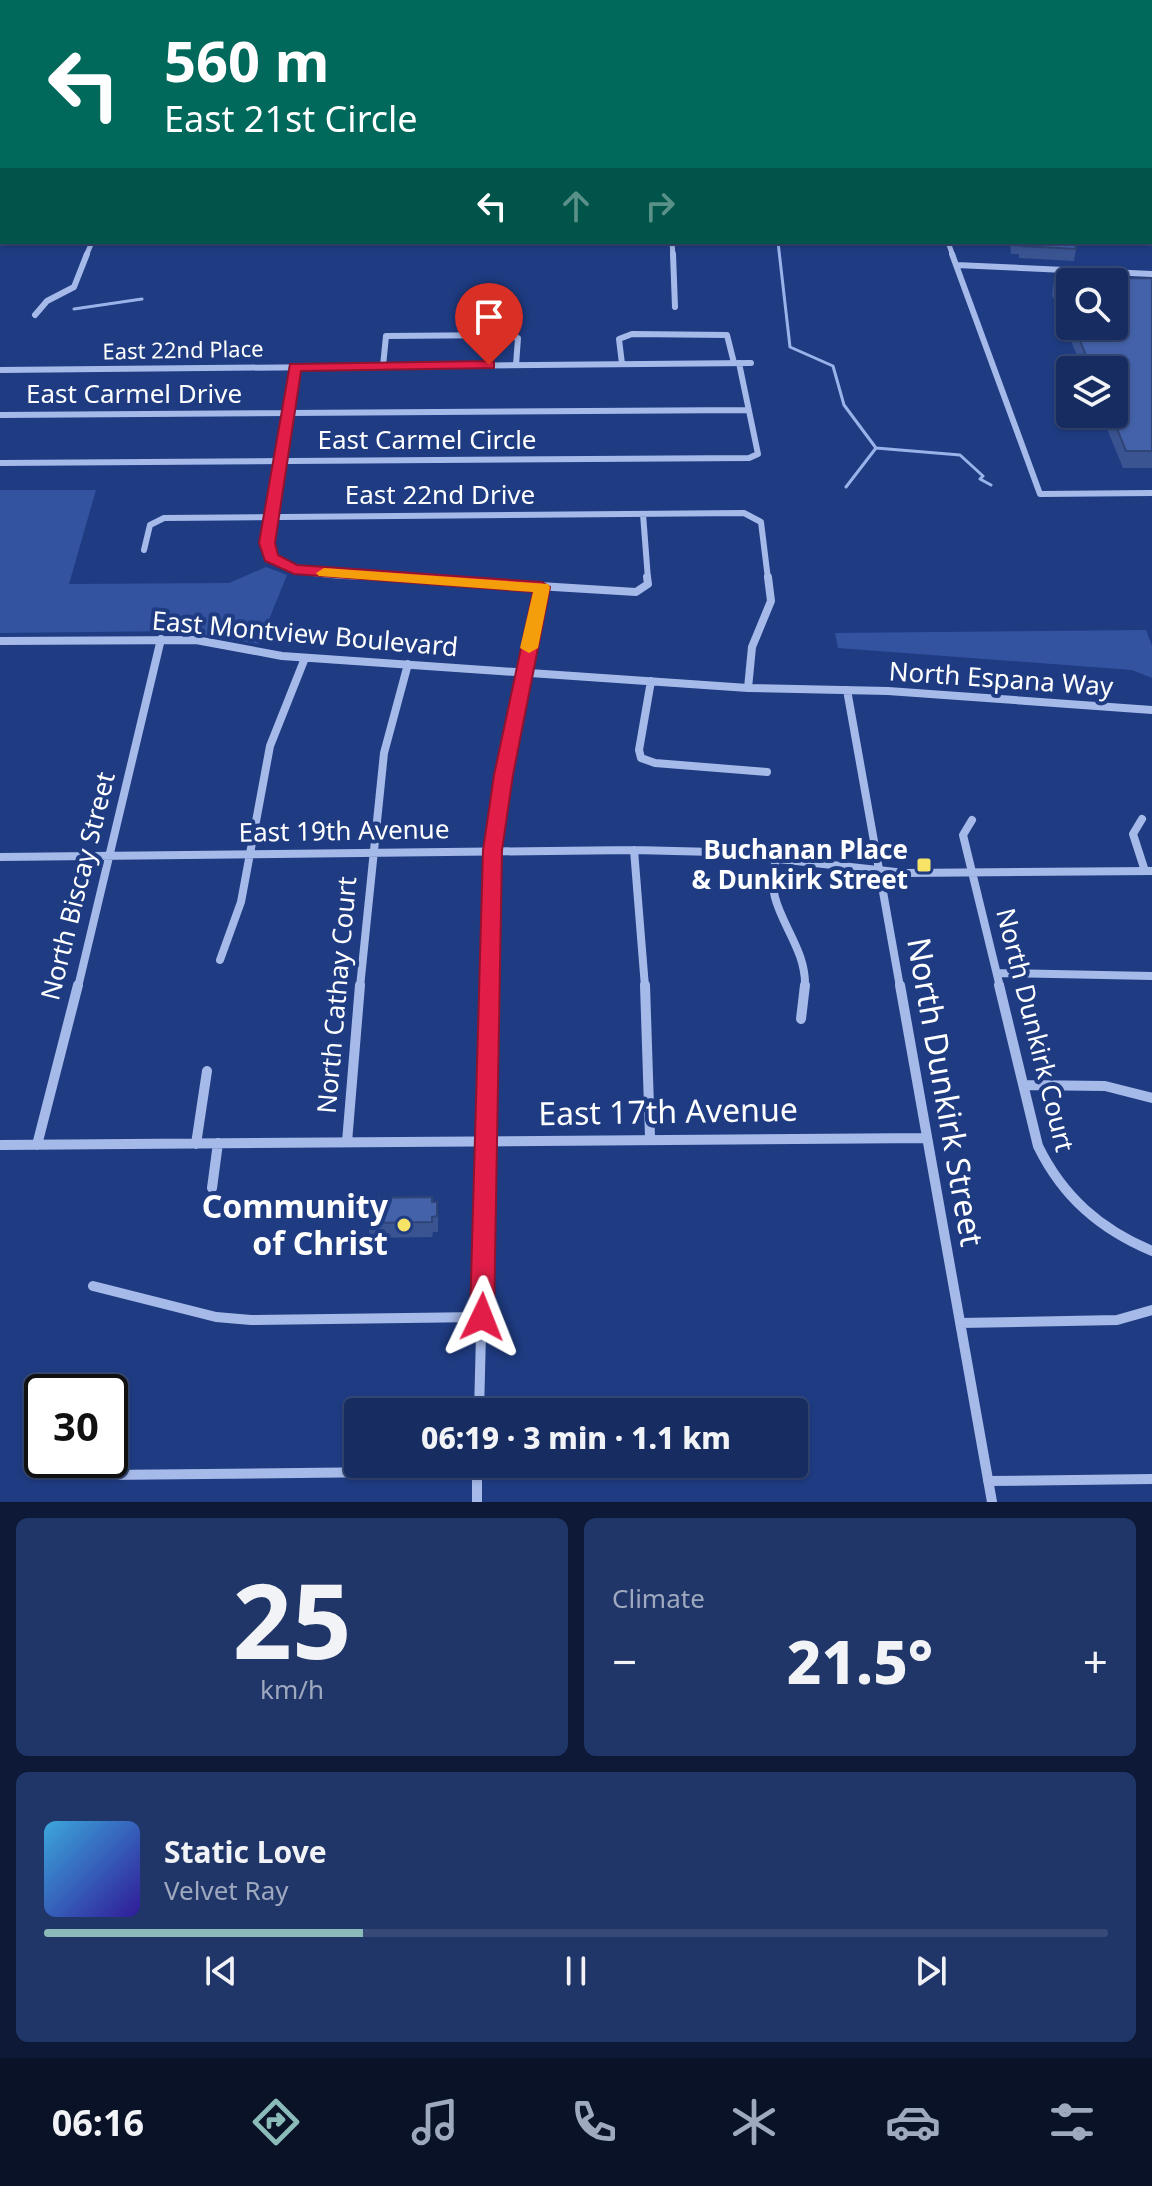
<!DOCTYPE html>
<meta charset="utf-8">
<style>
:root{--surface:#172d62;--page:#203568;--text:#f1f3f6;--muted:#9ea8be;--line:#364977;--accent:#8bbbb9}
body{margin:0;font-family:"Noto Sans",sans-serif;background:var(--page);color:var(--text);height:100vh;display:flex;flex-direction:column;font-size:30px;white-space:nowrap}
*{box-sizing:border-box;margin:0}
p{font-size:26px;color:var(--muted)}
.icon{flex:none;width:44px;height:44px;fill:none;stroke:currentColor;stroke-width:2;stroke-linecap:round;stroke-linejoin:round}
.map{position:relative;height:1502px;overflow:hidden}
.details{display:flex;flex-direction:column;gap:16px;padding:16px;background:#0d1936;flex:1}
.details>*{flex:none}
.guide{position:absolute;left:0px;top:0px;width:1152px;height:244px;box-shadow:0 2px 6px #0004,0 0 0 2px var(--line);background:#00695c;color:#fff;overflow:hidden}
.tools{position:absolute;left:1056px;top:268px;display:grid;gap:16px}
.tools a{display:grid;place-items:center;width:72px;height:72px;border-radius:8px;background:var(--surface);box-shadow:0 2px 6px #0004,0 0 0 2px var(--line);font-size:40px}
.speed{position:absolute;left:24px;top:1374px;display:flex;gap:16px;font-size:40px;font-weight:700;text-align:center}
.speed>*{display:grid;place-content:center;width:104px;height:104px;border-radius:50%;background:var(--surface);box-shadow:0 2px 6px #0004,0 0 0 2px var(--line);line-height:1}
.speed .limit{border:4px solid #111;border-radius:12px;background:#fff;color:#111}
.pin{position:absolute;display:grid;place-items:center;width:68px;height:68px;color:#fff;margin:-82px -34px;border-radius:50% 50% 50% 0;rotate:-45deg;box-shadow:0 0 8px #0007}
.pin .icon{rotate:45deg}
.me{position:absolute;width:88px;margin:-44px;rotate:2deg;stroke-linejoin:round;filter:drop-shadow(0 0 6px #0008)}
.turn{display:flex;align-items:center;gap:28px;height:168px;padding:0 32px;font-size:36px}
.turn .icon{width:104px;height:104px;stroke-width:2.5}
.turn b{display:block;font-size:56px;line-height:68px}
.lanes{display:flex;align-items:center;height:76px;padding:0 32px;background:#0003;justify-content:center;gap:40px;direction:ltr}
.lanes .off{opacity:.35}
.big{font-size:60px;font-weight:800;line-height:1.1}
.details .widget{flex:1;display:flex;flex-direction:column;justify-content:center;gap:12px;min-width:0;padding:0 28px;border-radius:12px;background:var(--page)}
.details .dial{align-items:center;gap:0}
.dial b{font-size:104px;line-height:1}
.song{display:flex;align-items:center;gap:24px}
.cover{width:96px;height:96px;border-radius:12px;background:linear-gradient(135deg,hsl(200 70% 55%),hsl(250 70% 35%))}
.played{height:8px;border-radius:4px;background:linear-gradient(90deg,var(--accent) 30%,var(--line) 30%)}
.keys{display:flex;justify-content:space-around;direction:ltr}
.heat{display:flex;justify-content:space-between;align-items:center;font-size:44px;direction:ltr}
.details .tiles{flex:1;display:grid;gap:16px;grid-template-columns:1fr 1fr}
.widget:last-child{grid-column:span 2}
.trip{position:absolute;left:344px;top:1398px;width:464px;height:80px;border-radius:8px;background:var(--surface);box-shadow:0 2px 6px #0004,0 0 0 2px var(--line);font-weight:800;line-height:80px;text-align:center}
.menu{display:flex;height:128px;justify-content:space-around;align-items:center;background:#091227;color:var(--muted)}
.menu .icon{width:56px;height:56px}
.menu .current{color:var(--accent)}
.menu b{font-size:36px;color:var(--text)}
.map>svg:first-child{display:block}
.green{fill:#3353a1}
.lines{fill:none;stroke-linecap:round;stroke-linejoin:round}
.stream{stroke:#99b3ea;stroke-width:3}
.street-far3{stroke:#a6bae9;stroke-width:5}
.street-far2{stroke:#a6bae9;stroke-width:6}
.street-far1{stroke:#a6bae9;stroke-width:8}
.street{stroke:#a6bae9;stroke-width:10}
.secondary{fill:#d1dcf7;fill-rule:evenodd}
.highway{fill:#fff;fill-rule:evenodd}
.wall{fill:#3a5492;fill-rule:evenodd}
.building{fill:#4462aa;stroke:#304577;stroke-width:2}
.route{fill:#e11d48;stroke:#92132f;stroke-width:2}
.slow{fill:#f59e0b}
.poi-dot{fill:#f7e366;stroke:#1f3c83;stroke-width:3}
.labels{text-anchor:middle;stroke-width:8;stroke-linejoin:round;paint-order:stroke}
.far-street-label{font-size:22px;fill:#fff;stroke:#1f3c83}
.street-label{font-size:26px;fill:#fff;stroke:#1f3c83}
.poi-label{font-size:26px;font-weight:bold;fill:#fff;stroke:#1f3c83;text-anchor:end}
.near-street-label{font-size:32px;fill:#fff;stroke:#1f3c83}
.near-poi-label{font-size:32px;font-weight:bold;fill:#fff;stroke:#1f3c83;text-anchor:end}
</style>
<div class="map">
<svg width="1152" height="1502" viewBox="0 0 1152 1502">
<rect width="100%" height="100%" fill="#1f3c83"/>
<path class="green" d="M0,490H96L69,584L229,583L266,567L287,575L259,644L180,631L0,633Z
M1146,630L1152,646V678L1132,670L838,648L835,633Z"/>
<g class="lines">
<path class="stream" d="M221,0L235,2
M778,242L790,347L833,366L844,405L876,448L960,455L983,476L980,479L991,485
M74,309L142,299
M846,487L876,448"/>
<path class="street-far3" d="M672,242L673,256
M948,242L953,256
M86,256L92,242"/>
<path class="street-far2" d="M673,254L675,307
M952,254L1040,494L1152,493
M956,265L1152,274
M35,315L47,301L74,287L87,254
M622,364L619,339L632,334L727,335L734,363
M383,366L386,336L508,335L518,338L516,365
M295,367L267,543C269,552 272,559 280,564C305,579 392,577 424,579
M0,370L751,363
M0,415L747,410
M0,463L749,458L758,454L739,363
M643,514L648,579
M144,550L150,525L164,518L744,513L761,522L768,579"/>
<path class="street-far1" d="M392,577L636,592L648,584L647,577
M0,641L196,640L282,656L748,688L888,691L1152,710
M651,681L639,750L641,758L655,763L767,772
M748,688L752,647L771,601L768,577
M847,690L900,987
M1142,819L1133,834L1145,871
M972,820L963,835L1000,987
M634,850L645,987
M0,857L634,850L714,852L905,873L1152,871
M776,860C760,908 807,939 805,987
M220,960L241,902L270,746L305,658
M999,973L1152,976
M78,987L161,639
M360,987L384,753L408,664
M490,987L493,850L503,775L542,587"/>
<path class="street" d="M645,985L650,1137
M900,985L992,1502
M999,985L1038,1146C1063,1197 1100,1229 1152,1251
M801,1019L805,985
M1025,1085L1105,1086L1152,1098
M347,1142L360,985
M196,1144L207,1071
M0,1145L926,1138
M37,1145L78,985
M212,1188L218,1143
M93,1286L216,1317L251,1320L482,1317
M960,1323L1117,1320L1152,1310
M479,1412L490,985
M58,1463L105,1475L477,1471
M477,1464V1502
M988,1481L1152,1479"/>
<path class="secondary" d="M0,168H2V174H0Z
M1150,219H1152V225H1150Z"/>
<path class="highway" d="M338,0H364L366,2H340Z
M406,0H431L433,2H408Z
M1150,115H1152V125H1150Z"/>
</g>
<path class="wall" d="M1010,242H1075L1076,249L1074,261L1019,258V254H1011Z
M1152,278V468H1123L1101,414H1114V370H1083L1052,295L1054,279ZM1070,282L1114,326H1070Z
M432,1202L438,1217V1232H433L432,1237L370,1238L368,1223Z"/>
<path class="building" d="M1012,242H1075L1076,249L1021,246L1020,243Z
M1152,278V451H1126L1111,414H1114V370H1092L1074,326H1114V282H1070V317L1054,279Z
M432,1197V1202H437V1216L432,1217V1222L368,1223L370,1198Z"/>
<path class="route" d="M489,361L494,362V368L301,371L275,543L278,555L297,565L542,582L550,587L513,775L502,850L494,1317L491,1324L482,1326L473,1324L470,1317L483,850L494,775L533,592L294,574L265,561L259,543L290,364Z"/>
<path class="slow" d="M324,568L548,584L550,587L538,648L529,653L520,648L533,592L319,576L316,573Z"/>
<g class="poi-dot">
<rect x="916" y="857" width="16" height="16" rx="4"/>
<circle cx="404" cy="1225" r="8"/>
</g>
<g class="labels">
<g class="far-street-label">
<text transform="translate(183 350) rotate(-1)" y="8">East 22nd Place</text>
</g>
<g class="street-label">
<text x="134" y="403">East Carmel Drive</text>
<text x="427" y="449">East Carmel Circle</text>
<text x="440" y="504">East 22nd Drive</text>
<text transform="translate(305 634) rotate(5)" y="9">East Montview Boulevard</text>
<text transform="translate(1001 679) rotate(4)" y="9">North Espana Way</text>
<text transform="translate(344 831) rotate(-1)" y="9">East 19th Avenue</text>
<text transform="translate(78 886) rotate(-76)" y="9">North Biscay Street</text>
<text transform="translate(337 995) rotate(-85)" y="9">North Cathay Court</text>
<text transform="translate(1035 1030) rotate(76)" y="9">North Dunkirk Court</text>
</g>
<g class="poi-label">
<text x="908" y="859">Buchanan Place<tspan x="908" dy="30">&amp; Dunkirk Street</tspan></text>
</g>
<g class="near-street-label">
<text transform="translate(945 1092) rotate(80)" y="11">North Dunkirk Street</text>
<text transform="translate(668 1112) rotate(-1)" y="11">East 17th Avenue</text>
</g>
<g class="near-poi-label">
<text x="388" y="1218">Community<tspan x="388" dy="37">of Christ</tspan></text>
</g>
</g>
</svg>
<div class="tools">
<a><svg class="icon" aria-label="search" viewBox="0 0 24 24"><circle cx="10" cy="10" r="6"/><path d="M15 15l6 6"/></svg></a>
<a><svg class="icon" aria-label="layers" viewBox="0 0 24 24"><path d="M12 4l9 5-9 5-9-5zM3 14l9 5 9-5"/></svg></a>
</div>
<div class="speed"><div class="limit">30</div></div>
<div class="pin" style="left:489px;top:365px;background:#d93025"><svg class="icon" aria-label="arrive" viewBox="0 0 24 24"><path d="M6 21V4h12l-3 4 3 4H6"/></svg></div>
<svg class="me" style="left:482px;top:1317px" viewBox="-20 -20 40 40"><path d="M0-17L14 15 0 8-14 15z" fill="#e11d48" stroke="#fff" stroke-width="4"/></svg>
<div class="trip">06:19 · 3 min · 1.1 km</div>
<div class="guide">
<div class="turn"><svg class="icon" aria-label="left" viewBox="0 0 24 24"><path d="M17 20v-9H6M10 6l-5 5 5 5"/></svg><div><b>560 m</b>East 21st Circle</div></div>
<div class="lanes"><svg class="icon" aria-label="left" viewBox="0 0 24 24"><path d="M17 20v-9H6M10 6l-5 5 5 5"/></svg><svg class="icon off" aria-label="ahead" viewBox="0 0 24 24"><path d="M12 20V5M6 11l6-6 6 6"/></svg><svg class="icon off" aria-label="right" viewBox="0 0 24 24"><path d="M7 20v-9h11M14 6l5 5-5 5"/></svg></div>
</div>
</div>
<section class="details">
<div class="tiles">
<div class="widget dial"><b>25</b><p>km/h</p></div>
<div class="widget"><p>Climate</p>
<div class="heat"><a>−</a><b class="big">21.5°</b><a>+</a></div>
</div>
<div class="widget">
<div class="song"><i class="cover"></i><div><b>Static Love</b><p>Velvet Ray</p></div></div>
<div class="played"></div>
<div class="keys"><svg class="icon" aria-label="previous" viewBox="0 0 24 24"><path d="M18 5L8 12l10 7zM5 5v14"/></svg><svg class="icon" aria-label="pause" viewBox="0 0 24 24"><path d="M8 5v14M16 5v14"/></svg><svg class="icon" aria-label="next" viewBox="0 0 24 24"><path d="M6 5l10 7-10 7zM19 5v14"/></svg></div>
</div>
</div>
</section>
<nav class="menu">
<b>06:16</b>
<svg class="icon current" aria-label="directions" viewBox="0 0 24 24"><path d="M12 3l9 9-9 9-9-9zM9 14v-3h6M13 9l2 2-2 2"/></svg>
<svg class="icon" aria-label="music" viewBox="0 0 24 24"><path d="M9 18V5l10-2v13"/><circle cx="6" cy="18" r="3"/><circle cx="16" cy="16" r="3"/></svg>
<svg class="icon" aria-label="phone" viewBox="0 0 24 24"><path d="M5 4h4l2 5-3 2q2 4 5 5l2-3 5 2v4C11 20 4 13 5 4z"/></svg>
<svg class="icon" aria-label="climate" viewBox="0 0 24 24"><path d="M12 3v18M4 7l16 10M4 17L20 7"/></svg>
<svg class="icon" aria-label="car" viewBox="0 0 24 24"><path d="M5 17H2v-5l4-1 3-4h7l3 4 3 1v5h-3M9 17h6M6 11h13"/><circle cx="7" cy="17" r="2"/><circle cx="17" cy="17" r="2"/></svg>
<svg class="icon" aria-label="filters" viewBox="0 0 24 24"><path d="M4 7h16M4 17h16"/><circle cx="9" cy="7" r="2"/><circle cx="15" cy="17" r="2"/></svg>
</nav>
